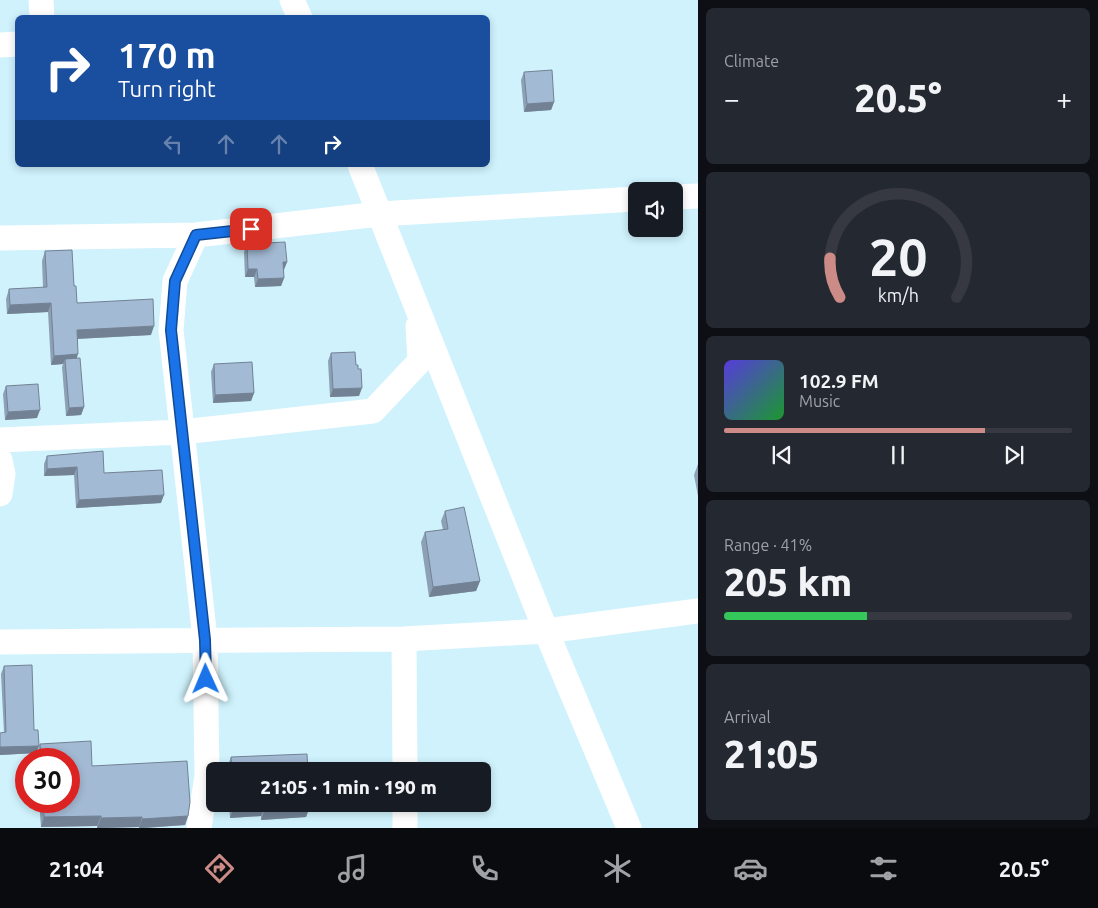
<!DOCTYPE html>
<meta charset="utf-8">
<style>
:root{--surface:#171b24;--page:#242831;--text:#f1f3f6;--muted:#9ea1a6;--line:#363941;--accent:#cd8b87}
body{margin:0;font-family:Ubuntu,sans-serif;background:var(--page);color:var(--text);height:100vh;display:flex;flex-direction:column;font-size:19px;white-space:nowrap}
*{box-sizing:border-box;margin:0}
p{font-size:16px;color:var(--muted)}
.icon{flex:none;width:28px;height:28px;fill:none;stroke:currentColor;stroke-width:2;stroke-linecap:round;stroke-linejoin:round}
.map{position:relative;flex:1;overflow:hidden}
.panel{display:flex;flex-direction:column;gap:8px;padding:8px;background:#0d0f14;width:400px}
.panel>*{flex:none}
.banner{position:absolute;left:15px;top:15px;width:475px;height:152px;border-radius:8px;box-shadow:0 2px 8px #0003;background:#1a4fa0;color:#fff;overflow:hidden}
.controls{position:absolute;left:628px;top:182px;display:grid;gap:10px}
.controls a{display:grid;place-items:center;width:55px;height:55px;border-radius:8px;background:var(--surface);box-shadow:0 2px 8px #0003;font-size:25px}
.speed{position:absolute;left:15px;top:748px;display:flex;gap:10px;font-size:25px;font-weight:700;text-align:center}
.speed>*{display:grid;place-content:center;width:65px;height:65px;border-radius:50%;background:var(--surface);box-shadow:0 2px 8px #0003;line-height:1}
.speed .limit{border:8px solid #d22;background:#fff;color:#111}
.pin{position:absolute;display:grid;place-items:center;width:42px;height:42px;color:#fff;margin:-21px;border-radius:10px;box-shadow:0 2px 8px #0006}
.me{position:absolute;width:55px;margin:-28px;rotate:359deg;stroke-linejoin:round;filter:drop-shadow(0 0 4px #0008)}
.turn{display:flex;align-items:center;gap:18px;height:105px;padding:0 20px;font-size:22px}
.turn .icon{width:65px;height:65px;stroke-width:2.5}
.turn b{display:block;font-size:35px;line-height:42px}
.lanes{display:flex;align-items:center;height:48px;padding:0 20px;background:#0003;justify-content:center;gap:25px;direction:ltr}
.lanes .off{opacity:.35}
.big{font-size:38px;font-weight:800;line-height:1.1}
.panel .tile{flex:1;display:flex;flex-direction:column;justify-content:center;gap:8px;min-width:0;padding:0 18px;border-radius:8px;background:var(--page)}
.panel .dial{align-items:center;gap:0}
.dial svg{height:130px;overflow:visible;fill:none;stroke:var(--line);stroke-width:7;stroke-linecap:round;text-anchor:middle}
.dial text{fill:var(--text);stroke:none}
.song{display:flex;align-items:center;gap:15px}
.cover{width:60px;height:60px;border-radius:8px;background:linear-gradient(135deg,hsl(250 70% 55%),hsl(130 70% 35%))}
.played{height:5px;border-radius:2px;background:linear-gradient(90deg,var(--accent) 75%,var(--line) 75%)}
.keys{display:flex;justify-content:space-around;direction:ltr}
.heat{display:flex;justify-content:space-between;align-items:center;font-size:28px;direction:ltr}
.charge{height:8px;border-radius:4px;background:linear-gradient(90deg,#34c759 41%,var(--line) 0)}
.trip{position:absolute;left:206px;top:762px;width:285px;height:50px;border-radius:8px;background:var(--surface);box-shadow:0 2px 8px #0003;font-weight:800;line-height:50px;text-align:center}
.tab-bar{display:flex;height:80px;justify-content:space-around;align-items:center;background:#090b0e;color:var(--muted)}
.tab-bar .icon{width:35px;height:35px}
.tab-bar .selected{color:var(--accent)}
.tab-bar b{font-size:22px;color:var(--text)}
main{display:flex;flex:1;min-height:0}
.map>svg:first-child{display:block}
.lines{fill:none;stroke-linecap:round;stroke-linejoin:round}
.minor{stroke:#fff;stroke-width:25}
.wall{fill:#8ca0b6}
.shaded-wall{fill:#728294}
.building{fill:#a3bad4;stroke:#728294}
.route-casing{stroke:#114b97;stroke-width:12}
.route{stroke:#1a73e8;stroke-width:9}
</style>
<main>
<div class="map">
<svg width="698" height="828" viewBox="0 0 698 828">
<rect width="100%" height="100%" fill="#cff2fc"/>
<g class="lines">
<path class="minor" d="M41,0L42,18
M292,0L300,18
M0,45L18,44
M360,165L546,631L629,828
M674,197L698,196
M196,235L175,281L171,330L205,639L207,776L199,828
M0,238L196,235L379,214L636,199
M0,440L182,432L373,411L420,361L418,326
M0,460L3,474L0,494
M404,639L405,771
M0,642L404,639L546,631L698,611
M405,804V828"/>
</g>
<path class="wall" d="M524,72L554,102L551,110L524,112L521,80Z
M247,244L287,262L283,270L284,278L281,286L255,287L254,277H245L244,252Z
M45,251L74,286L77,303L151,335L77,339V358L84,407L81,415L66,416L62,367L63,364L51,365L48,312L7,314L6,299L9,289L43,288L42,261Z
M331,353L356,365L359,396L330,397L328,361Z
M214,364L254,393L251,401L213,403L211,372Z
M6,386L37,418L5,420L3,394Z
M47,456L104,473L161,503L76,508L74,475L44,476V464Z
M698,464V496L694,475Z
M445,511L480,581L476,591L429,597L421,542L425,532L443,530L441,521Z
M4,666L34,730L39,746L36,753L0,755V733H4L1,674Z
M40,744L92,766L188,816L185,825L146,828H139V827L97,828V826L41,827L39,801H69V759H37V754Z
M231,757L308,771H227V768Z
M229,804H310V806L306,817L261,820V816L230,818Z"/>
<path class="shaded-wall" d="M554,102L551,110L524,112L527,104Z
M283,262H287L284,270H280Z
M248,269H257L254,277H245Z
M284,278L281,286L255,287L258,279Z
M51,303L48,312L7,314L10,305Z
M154,326L151,335L73,339L77,330Z
M78,354L75,364L65,359L63,364L51,365L54,356Z
M362,388L359,396L330,397L333,389Z
M254,393L251,401L213,403L215,395Z
M84,407L81,415L66,416L69,408Z
M40,410L37,418L5,420L8,412Z
M77,467L74,475L44,476L47,469Z
M164,495L161,503L76,508L79,500Z
M480,581L476,591L429,597L433,587Z
M39,746L36,753L0,755V747Z
M265,805L261,816L230,818L234,807Z
M310,806L306,817L261,820L265,809Z
M101,816L97,826L41,827L44,817Z
M188,816L185,825L139,828L142,819Z
M142,817L139,827L97,828L101,818Z"/>
<path class="building" d="M552,70L554,102L527,104L524,72Z
M285,242L287,262H283L284,278L258,279L257,269H248L247,244Z
M72,250L74,286H76L77,303L153,299L154,326L77,330L78,354L54,356L51,303L10,305L9,289L47,287L45,251Z
M355,352L356,365H358V369H361L362,388L333,389L331,353Z
M80,358L84,407L69,408L65,359Z
M252,362L254,393L215,395L214,364Z
M38,384L40,410L8,412L6,386Z
M103,451L104,473L162,470L164,495L79,500L77,467L47,469V456Z
M464,507L480,581L433,587L425,532L448,529L445,511Z
M32,665L34,730H38L39,746L0,747V733L6,732L4,666Z
M91,741L92,766L187,761L190,802L188,816L142,819V817L101,818V816L44,817L43,801H69V759H41L40,744Z
M307,754L308,771H232L231,757Z
M233,804H310V806L265,809V805L234,807Z"/>
<g class="lines">
<defs>
<path id="route" d="M206,679L205,640L171,330L175,281L196,235L251,229"/>
</defs>
<use href="#route" class="route-casing"/>
<use href="#route" class="route"/>
</g>
</svg>
<div class="controls">
<a><svg class="icon" aria-label="sound" viewBox="0 0 24 24"><path d="M4 9h4l5-4v14l-5-4H4zM17 9q2 3 0 6"/></svg></a>
</div>
<div class="speed"><div class="limit">30</div></div>
<div class="pin" style="left:251px;top:229px;background:#d93025"><svg class="icon" aria-label="arrive" viewBox="0 0 24 24"><path d="M6 21V4h12l-3 4 3 4H6"/></svg></div>
<svg class="me" style="left:206px;top:679px" viewBox="-20 -20 40 40"><path d="M0-17L14 15 0 8-14 15z" fill="#1a73e8" stroke="#fff" stroke-width="4"/></svg>
<div class="trip">21:05 · 1 min · 190 m</div>
<div class="banner">
<div class="turn"><svg class="icon" aria-label="right" viewBox="0 0 24 24"><path d="M7 20v-9h11M14 6l5 5-5 5"/></svg><div><b>170 m</b>Turn right</div></div>
<div class="lanes"><svg class="icon off" aria-label="left" viewBox="0 0 24 24"><path d="M17 20v-9H6M10 6l-5 5 5 5"/></svg><svg class="icon off" aria-label="ahead" viewBox="0 0 24 24"><path d="M12 20V5M6 11l6-6 6 6"/></svg><svg class="icon off" aria-label="ahead" viewBox="0 0 24 24"><path d="M12 20V5M6 11l6-6 6 6"/></svg><svg class="icon" aria-label="right" viewBox="0 0 24 24"><path d="M7 20v-9h11M14 6l5 5-5 5"/></svg></div>
</div>
</div>
<section class="panel">
<div class="tile"><p>Climate</p>
<div class="heat"><a>−</a><b class="big">20.5°</b><a>+</a></div>
</div>
<div class="tile dial"><svg viewBox="0 0 100 80">
<path d="M14 69A42 42 0 1 1 86 69"/>
<path d="M14 69A42 42 0 0 1 8 45" stroke="#cd8b87"/>
<text x="50" y="56" font-size="32" font-weight="700">20</text>
<text x="50" y="72" font-size="11">km/h</text>
</svg></div>
<div class="tile">
<div class="song"><i class="cover"></i><div><b>102.9 FM</b><p>Music</p></div></div>
<div class="played"></div>
<div class="keys"><svg class="icon" aria-label="previous" viewBox="0 0 24 24"><path d="M18 5L8 12l10 7zM5 5v14"/></svg><svg class="icon" aria-label="pause" viewBox="0 0 24 24"><path d="M8 5v14M16 5v14"/></svg><svg class="icon" aria-label="next" viewBox="0 0 24 24"><path d="M6 5l10 7-10 7zM19 5v14"/></svg></div>
</div>
<div class="tile"><p>Range · 41%</p><b class="big">205 km</b><div class="charge"></div></div>
<div class="tile"><p>Arrival</p><b class="big">21:05</b></div>
</section>
</main>
<nav class="tab-bar">
<b>21:04</b>
<svg class="icon selected" aria-label="directions" viewBox="0 0 24 24"><path d="M12 3l9 9-9 9-9-9zM9 14v-3h6M13 9l2 2-2 2"/></svg>
<svg class="icon" aria-label="music" viewBox="0 0 24 24"><path d="M9 18V5l10-2v13"/><circle cx="6" cy="18" r="3"/><circle cx="16" cy="16" r="3"/></svg>
<svg class="icon" aria-label="phone" viewBox="0 0 24 24"><path d="M5 4h4l2 5-3 2q2 4 5 5l2-3 5 2v4C11 20 4 13 5 4z"/></svg>
<svg class="icon" aria-label="climate" viewBox="0 0 24 24"><path d="M12 3v18M4 7l16 10M4 17L20 7"/></svg>
<svg class="icon" aria-label="car" viewBox="0 0 24 24"><path d="M5 17H2v-5l4-1 3-4h7l3 4 3 1v5h-3M9 17h6M6 11h13"/><circle cx="7" cy="17" r="2"/><circle cx="17" cy="17" r="2"/></svg>
<svg class="icon" aria-label="filters" viewBox="0 0 24 24"><path d="M4 7h16M4 17h16"/><circle cx="9" cy="7" r="2"/><circle cx="15" cy="17" r="2"/></svg>
<b>20.5°</b>
</nav>
